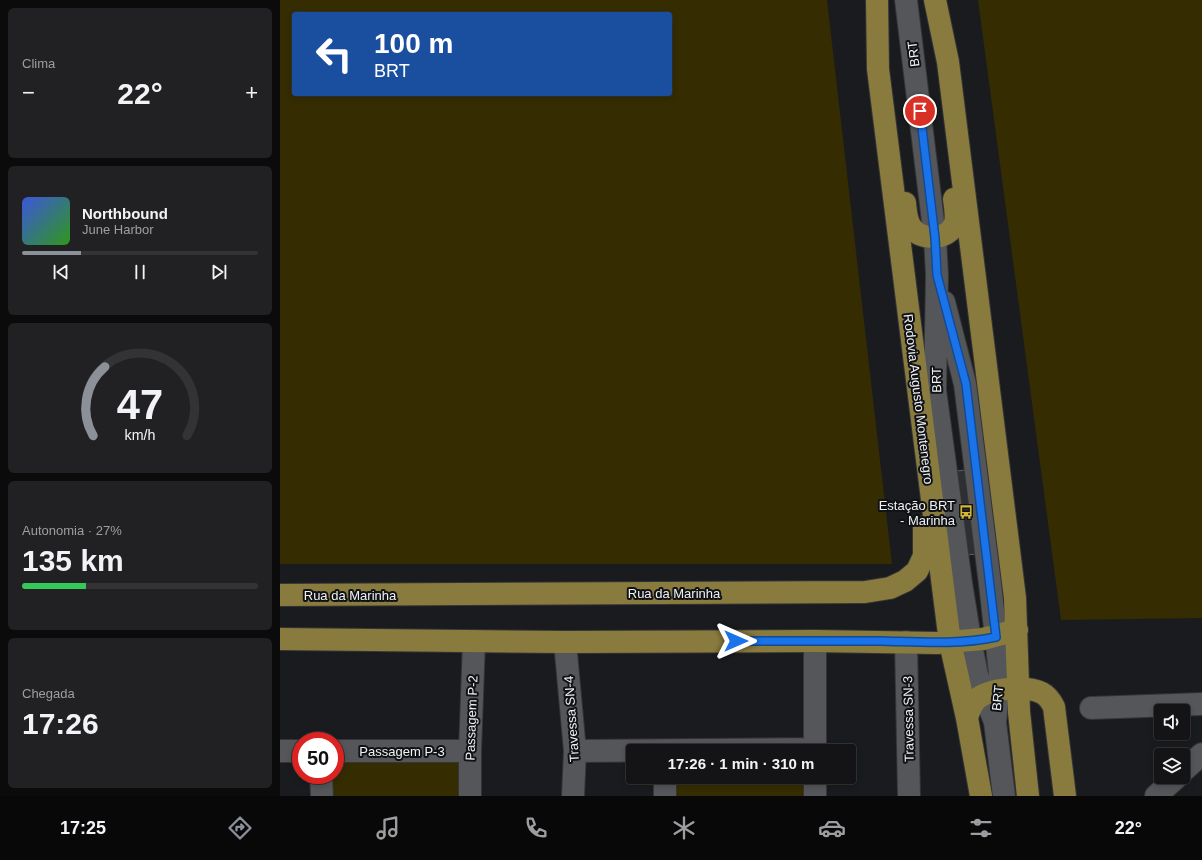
<!DOCTYPE html>
<html lang="pt">
<meta charset="utf-8">
<style>
:root{--surface:#141416;--page:#212123;--text:#f1f3f6;--muted:#9d9ea1;--line:#333335;--accent:#8c9099}
body{margin:0;font-family:Arial,sans-serif;background:var(--page);color:var(--text);height:100vh;display:flex;flex-direction:column;font-size:15px;white-space:nowrap}
*{box-sizing:border-box;margin:0}
p{font-size:13px;color:var(--muted)}
.icon{flex:none;width:22px;height:22px;fill:none;stroke:currentColor;stroke-width:2;stroke-linecap:round;stroke-linejoin:round}
.map{position:relative;flex:1;overflow:hidden}
.drawer{display:flex;flex-direction:column;gap:8px;padding:8px;background:#0b0b0c;width:280px}
.drawer>*{flex:none}
.hud{position:absolute;left:12px;top:12px;width:380px;height:84px;border-radius:4px;box-shadow:0 2px 6px #0003,0 0 0 1px var(--line);background:#1a4fa0;color:#fff;overflow:hidden}
.fabs{position:absolute;left:874px;top:704px;display:grid;gap:8px}
.fabs a{display:grid;place-items:center;width:36px;height:36px;border-radius:4px;background:var(--surface);box-shadow:0 2px 6px #0003,0 0 0 1px var(--line);font-size:20px}
.speed{position:absolute;left:12px;top:732px;display:flex;gap:8px;font-size:20px;font-weight:700;text-align:center}
.speed>*{display:grid;place-content:center;width:52px;height:52px;border-radius:50%;background:var(--surface);box-shadow:0 2px 6px #0003,0 0 0 1px var(--line);line-height:1}
.speed .limit{border:6px solid #d22;background:#fff;color:#111}
.pin{position:absolute;display:grid;place-items:center;width:34px;height:34px;color:#fff;margin:-17px;border:2px solid #fff;border-radius:50%;box-shadow:0 1px 4px #0007}
.me{position:absolute;width:44px;margin:-22px;rotate:90deg;stroke-linejoin:round;filter:drop-shadow(0 0 3px #0008)}
.turn{display:flex;align-items:center;gap:14px;height:84px;padding:0 16px;font-size:18px}
.turn .icon{width:52px;height:52px;stroke-width:2.5}
.turn b{display:block;font-size:28px;line-height:34px}
.big{font-size:30px;font-weight:700;line-height:1.1}
.drawer .widget{flex:1;display:flex;flex-direction:column;justify-content:center;gap:6px;min-width:0;padding:0 14px;border-radius:6px;background:var(--page)}
.drawer .dial{align-items:center;gap:0}
.dial svg{height:104px;overflow:visible;fill:none;stroke:var(--line);stroke-width:7;stroke-linecap:round;text-anchor:middle}
.dial text{fill:var(--text);stroke:none}
.song{display:flex;align-items:center;gap:12px}
.cover{width:48px;height:48px;border-radius:6px;background:linear-gradient(135deg,hsl(230 70% 55%),hsl(110 70% 35%))}
.played{height:4px;border-radius:2px;background:linear-gradient(90deg,var(--accent) 25%,var(--line) 25%)}
.keys{display:flex;justify-content:space-around;direction:ltr}
.heat{display:flex;justify-content:space-between;align-items:center;font-size:22px;direction:ltr}
.charge{height:6px;border-radius:3px;background:linear-gradient(90deg,#34c759 27%,var(--line) 0)}
.trip{position:absolute;left:346px;top:744px;width:230px;height:40px;border-radius:4px;background:var(--surface);box-shadow:0 2px 6px #0003,0 0 0 1px var(--line);font-weight:700;line-height:40px;text-align:center}
.menu{display:flex;height:64px;justify-content:space-around;align-items:center;background:#080809;color:var(--muted)}
.menu .icon{width:28px;height:28px}
.menu .selected{color:var(--accent)}
.menu b{font-size:18px;color:var(--text)}
main{display:flex;flex:1;min-height:0}
.map>svg:first-child{display:block}
.green{fill:#352c01;fill-rule:evenodd}
.building{fill:#2e2f32;stroke:#5e5f63}
.lines{fill:none;stroke-linecap:round;stroke-linejoin:round}
.minor-casing{stroke:#353537;stroke-width:24}
.major-casing{stroke:#353537;stroke-width:24}
.minor{stroke:#555659;stroke-width:22}
.major{stroke:#897b3d;stroke-width:22}
.route-casing{stroke:#114b97;stroke-width:10}
.route{stroke:#1a73e8;stroke-width:7}
.labels{text-anchor:middle;stroke-width:4;stroke-linejoin:round;paint-order:stroke}
.street-label{font-size:13px;fill:#f0f1f3;stroke:#111215}
.poi-label{font-size:13px;fill:#f0f1f3;stroke:#111215;text-anchor:end}
</style>
<main>
<section class="drawer">
<div class="widget"><p>Clima</p>
<div class="heat"><a>−</a><b class="big">22°</b><a>+</a></div>
</div>
<div class="widget">
<div class="song"><i class="cover"></i><div><b>Northbound</b><p>June Harbor</p></div></div>
<div class="played"></div>
<div class="keys"><svg class="icon" aria-label="previous" viewBox="0 0 24 24"><path d="M18 5L8 12l10 7zM5 5v14"/></svg><svg class="icon" aria-label="pause" viewBox="0 0 24 24"><path d="M8 5v14M16 5v14"/></svg><svg class="icon" aria-label="next" viewBox="0 0 24 24"><path d="M6 5l10 7-10 7zM19 5v14"/></svg></div>
</div>
<div class="widget dial"><svg viewBox="0 0 100 80">
<path d="M14 69A42 42 0 1 1 86 69"/>
<path d="M14 69A42 42 0 0 1 23 16" stroke="#8c9099"/>
<text x="50" y="56" font-size="32" font-weight="700">47</text>
<text x="50" y="72" font-size="11">km/h</text>
</svg></div>
<div class="widget"><p>Autonomia · 27%</p><b class="big">135 km</b><div class="charge"></div></div>
<div class="widget"><p>Chegada</p><b class="big">17:26</b></div>
</section>
<div class="map">
<svg width="922" height="796" viewBox="0 0 922 796">
<rect width="100%" height="100%" fill="#1a1b1e"/>
<path class="green" d="M0,0H547L612,564H0ZM14,14H390V94H14Z
M698,0H922V618L781,620Z
M55,751H190V796H42L41,775H55Z
M385,777H535V796H385Z"/>
<path class="building" d="M692,469L703,553L680,556L670,472Z"/>
<g class="lines">
<defs>
<path id="minor" d="M626,0L655,238L657,275L655,390L681,583L691,645L697,675L715,722
M664,302L685,384L710,584L720,673L715,722L724,796
M535,641V751
M285,642L295,751L293,796
M626,642L629,796
M811,708L922,704
M0,751H21
M55,751H190
M295,751L535,749
M903,771L922,754
M41,775L42,796
M385,777V796
M535,777V796
M190,796V751L194,641
M876,796L897,777"/>
<path id="major" d="M597,0L598,69L666,611L670,642L687,718L701,796
M655,0L668,62L735,598L739,712L748,796
M625,203C626,211 626,220 631,227C640,241 669,241 675,223C677,215 675,207 674,199
M0,595L585,592L610,588L625,581L637,571L644,556V527
M0,639L285,642L535,641L657,643L703,639L737,630
M687,718C689,711 691,704 697,699C709,688 747,685 762,693C768,696 771,701 774,707L785,796"/>
</defs>
<use href="#minor" class="minor-casing"/>
<use href="#major" class="major-casing"/>
<use href="#minor" class="minor"/>
<use href="#major" class="major"/>
</g>
<g class="lines">
<defs>
<path id="route" d="M456,641C505,641 553,641 601,641C640,642 678,645 716,637L686,384L657,275L655,238L640,111"/>
</defs>
<use href="#route" class="route-casing"/>
<use href="#route" class="route"/>
</g>
<defs>
<symbol id="bus-bare" viewBox="-9 -9 18 18"><path d="M-5-6H5V4H4V6H2V4H-2V6H-4V4H-5ZM-3.5-4V0h7V-4ZM-3.5 1.2v1.5H-2V1.2ZM2 1.2v1.5H3.5V1.2Z" fill="#d3b635" stroke="#111215" stroke-width="2.5" paint-order="stroke"/></symbol>
</defs>
<g fill-rule="evenodd">
<use href="#bus-bare" x="676" y="502" width="20" height="20"/>
</g>
<g class="labels">
<g class="street-label">
<text transform="translate(633 54) rotate(-97)" y="5">BRT</text>
<text transform="translate(656 380) rotate(-91)" y="5">BRT</text>
<text transform="translate(639 399) rotate(83)" y="5">Rodovia Augusto Montenegro</text>
<text x="394" y="598">Rua da Marinha</text>
<text x="70" y="600">Rua da Marinha</text>
<text transform="translate(717 698) rotate(-84)" y="5">BRT</text>
<text transform="translate(191 718) rotate(-88)" y="5">Passagem P-2</text>
<text transform="translate(291 719) rotate(-94)" y="5">Travessa SN-4</text>
<text transform="translate(628 719) rotate(-91)" y="5">Travessa SN-3</text>
<text x="122" y="756">Passagem P-3</text>
</g>
<g class="poi-label">
<text x="675" y="510">Estação BRT<tspan x="675" dy="15">- Marinha</tspan></text>
</g>
</g>
</svg>
<div class="fabs">
<a><svg class="icon" aria-label="sound" viewBox="0 0 24 24"><path d="M4 9h4l5-4v14l-5-4H4zM17 9q2 3 0 6"/></svg></a>
<a><svg class="icon" aria-label="layers" viewBox="0 0 24 24"><path d="M12 4l9 5-9 5-9-5zM3 14l9 5 9-5"/></svg></a>
</div>
<div class="speed"><div class="limit">50</div></div>
<div class="pin" style="left:640px;top:111px;background:#d93025"><svg class="icon" aria-label="arrive" viewBox="0 0 24 24"><path d="M6 21V4h12l-3 4 3 4H6"/></svg></div>
<svg class="me" style="left:456px;top:641px" viewBox="-20 -20 40 40"><path d="M0-17L14 15 0 8-14 15z" fill="#1a73e8" stroke="#fff" stroke-width="4"/></svg>
<div class="trip">17:26 · 1 min · 310 m</div>
<div class="hud">
<div class="turn"><svg class="icon" aria-label="left" viewBox="0 0 24 24"><path d="M17 20v-9H6M10 6l-5 5 5 5"/></svg><div><b>100 m</b>BRT</div></div>
</div>
</div>
</main>
<nav class="menu">
<b>17:25</b>
<svg class="icon selected" aria-label="directions" viewBox="0 0 24 24"><path d="M12 3l9 9-9 9-9-9zM9 14v-3h6M13 9l2 2-2 2"/></svg>
<svg class="icon" aria-label="music" viewBox="0 0 24 24"><path d="M9 18V5l10-2v13"/><circle cx="6" cy="18" r="3"/><circle cx="16" cy="16" r="3"/></svg>
<svg class="icon" aria-label="phone" viewBox="0 0 24 24"><path d="M5 4h4l2 5-3 2q2 4 5 5l2-3 5 2v4C11 20 4 13 5 4z"/></svg>
<svg class="icon" aria-label="climate" viewBox="0 0 24 24"><path d="M12 3v18M4 7l16 10M4 17L20 7"/></svg>
<svg class="icon" aria-label="car" viewBox="0 0 24 24"><path d="M5 17H2v-5l4-1 3-4h7l3 4 3 1v5h-3M9 17h6M6 11h13"/><circle cx="7" cy="17" r="2"/><circle cx="17" cy="17" r="2"/></svg>
<svg class="icon" aria-label="filters" viewBox="0 0 24 24"><path d="M4 7h16M4 17h16"/><circle cx="9" cy="7" r="2"/><circle cx="15" cy="17" r="2"/></svg>
<b>22°</b>
</nav>
